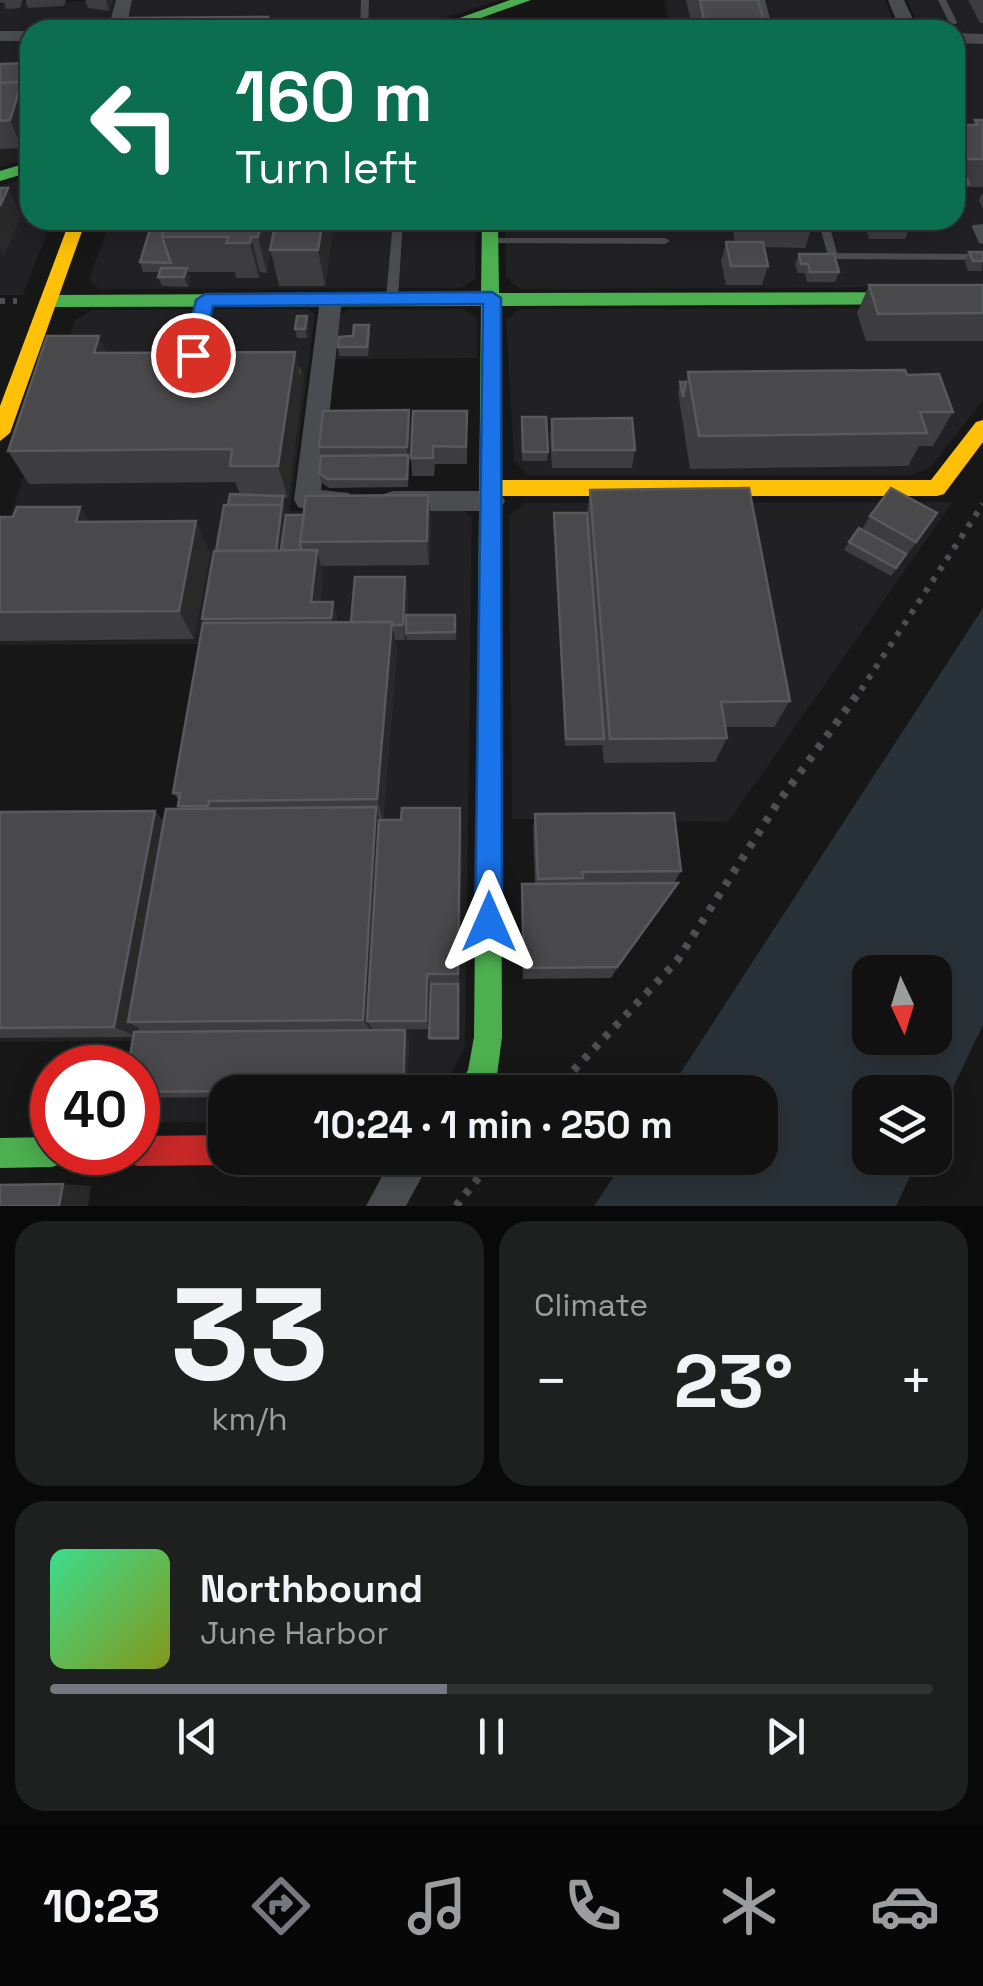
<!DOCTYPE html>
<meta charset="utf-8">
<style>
:root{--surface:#111;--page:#1e1f1f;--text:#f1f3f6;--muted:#9c9d9f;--line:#303131;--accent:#757880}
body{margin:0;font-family:"Space Grotesk",sans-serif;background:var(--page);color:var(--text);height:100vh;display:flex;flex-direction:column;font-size:38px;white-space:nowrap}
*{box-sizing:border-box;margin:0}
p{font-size:32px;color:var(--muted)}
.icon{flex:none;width:55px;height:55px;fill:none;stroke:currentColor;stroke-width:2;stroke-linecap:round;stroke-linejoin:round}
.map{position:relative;height:1206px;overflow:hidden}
.side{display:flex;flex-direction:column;gap:15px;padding:15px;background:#090909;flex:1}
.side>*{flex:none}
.banner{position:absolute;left:20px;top:20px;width:945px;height:210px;border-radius:30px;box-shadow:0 5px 25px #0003,0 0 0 2px var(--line);background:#0b6e4f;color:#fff;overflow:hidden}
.needle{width:65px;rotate:176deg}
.tools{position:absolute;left:852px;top:955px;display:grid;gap:20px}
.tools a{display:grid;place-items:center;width:100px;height:100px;border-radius:20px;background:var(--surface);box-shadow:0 5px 25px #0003,0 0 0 2px var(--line);font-size:50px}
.speed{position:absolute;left:30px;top:1045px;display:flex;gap:20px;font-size:50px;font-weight:700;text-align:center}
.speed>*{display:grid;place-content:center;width:130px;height:130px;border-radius:50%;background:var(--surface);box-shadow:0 5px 25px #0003,0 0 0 2px var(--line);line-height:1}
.speed .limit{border:15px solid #d22;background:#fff;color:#111}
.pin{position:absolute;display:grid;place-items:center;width:85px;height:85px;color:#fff;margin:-42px;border:5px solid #fff;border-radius:50%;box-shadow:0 2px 10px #0007}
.me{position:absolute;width:110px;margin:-55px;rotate:0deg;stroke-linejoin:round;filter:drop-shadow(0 0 8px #0008)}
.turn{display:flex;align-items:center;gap:35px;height:210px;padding:0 50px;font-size:45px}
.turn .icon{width:130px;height:130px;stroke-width:2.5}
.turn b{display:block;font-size:70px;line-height:85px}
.big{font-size:75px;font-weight:700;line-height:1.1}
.side .widget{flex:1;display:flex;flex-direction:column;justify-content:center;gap:15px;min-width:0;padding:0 35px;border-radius:30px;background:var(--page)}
.side .dial{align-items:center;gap:0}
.dial b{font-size:130px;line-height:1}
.song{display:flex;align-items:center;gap:30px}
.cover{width:120px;height:120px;border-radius:15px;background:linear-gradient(135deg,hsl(150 70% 55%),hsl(70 70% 35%))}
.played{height:10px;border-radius:5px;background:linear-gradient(90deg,var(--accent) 45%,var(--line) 45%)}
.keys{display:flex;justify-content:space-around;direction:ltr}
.heat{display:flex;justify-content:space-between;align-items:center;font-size:55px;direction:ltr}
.side .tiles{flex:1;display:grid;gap:15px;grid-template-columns:1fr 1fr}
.widget:last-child{grid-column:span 2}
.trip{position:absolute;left:208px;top:1075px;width:570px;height:100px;border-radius:30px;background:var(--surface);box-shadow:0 5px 25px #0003,0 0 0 2px var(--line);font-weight:700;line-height:100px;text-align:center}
.menu{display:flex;height:160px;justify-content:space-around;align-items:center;background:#070707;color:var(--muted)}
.menu .icon{width:70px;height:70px}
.menu .active{color:var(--accent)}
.menu b{font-size:45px;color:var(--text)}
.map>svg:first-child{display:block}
.built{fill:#212123}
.water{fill:#2a3239;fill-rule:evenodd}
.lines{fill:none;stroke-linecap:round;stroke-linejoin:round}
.path-far1{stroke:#4d4e52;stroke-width:6;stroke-dasharray:5 8;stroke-linecap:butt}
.path{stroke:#4d4e52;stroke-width:8;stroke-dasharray:6 9;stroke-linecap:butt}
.lane{fill:#4b4c50;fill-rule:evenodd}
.street{fill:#4b4c50;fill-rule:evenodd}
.fast{fill:#4caf50;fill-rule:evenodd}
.slow{fill:#ffc107;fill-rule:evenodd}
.jam{fill:#c62828;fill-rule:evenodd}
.wall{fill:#3d3d3f}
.shaded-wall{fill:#29292a}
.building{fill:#49494c;stroke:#58595d;stroke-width:2.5}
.route{fill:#1a73e8;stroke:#114b97;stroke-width:2.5}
</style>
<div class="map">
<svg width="983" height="1206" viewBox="0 0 983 1206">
<rect width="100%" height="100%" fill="#171717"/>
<path class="built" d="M117,0L108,30L0,31V4Z
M129,0H500L410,30L122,29Z
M664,0H885L897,30H671Z
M907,0H983V35L920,30Z
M0,41H30V158L0,167Z
M955,42H983V287L520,289L506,277L505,220H955Z
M30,176V220H52L23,295H0V186Z
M110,220H476L475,279L461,288L99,289L89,280Z
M983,308V400L930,468L913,475H528L514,461L506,319L520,309Z
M308,309L315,314L290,511L462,509L472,518L465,1046L451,1075L436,1092H225V1122H138V1086L145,1041L0,1042V821L182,820L211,644L0,645V548L75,320L92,310Z
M463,309L477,319V358L334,359L339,316L348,310Z
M953,502L728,822L512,819L509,515L526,503Z"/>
<path class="water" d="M983,608V1025L935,1125V1092H870V1158H919L896,1206H594L626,1158H760V1092H668ZM870,972H935V1038H870Z"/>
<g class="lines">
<path class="path-far1" d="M0,301H17
M861,690L983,504"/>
<path class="path" d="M553,1092L677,961L777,804L862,688
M456,1206L494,1158"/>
<path class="lane" d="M361,0H369L368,30H360Z
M757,0H765L773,30H765Z
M938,0H946L957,22L956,24H950Z
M393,220H403L398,299L392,303L386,299Z
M818,220H828L837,253L983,254V260L833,259L828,256Z
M983,224V244L979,243L972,227L973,225Z
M491,238H665L670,241L665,244L487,243V239Z
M205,296L211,300L199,355L193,359L176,358V352L188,351L199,300Z"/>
<path class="street" d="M116,0H132L126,30H108Z
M888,0H904L918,30H900Z
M0,31H30V41H0Z
M955,33L983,34V44L955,43Z
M331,292L342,299L321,490L349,493L353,500L349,507C334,512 313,512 298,507L294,500L320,299Z
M393,491H492L501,494L505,501L501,508L492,511H393L384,508L380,501L384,494Z
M392,1158H432L406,1206H366Z"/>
<path class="fast" d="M510,0H531L447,30H426Z
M30,162V172L0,181V171Z
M482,220H498L499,293L983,292V304L499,306L502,1037L497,1075L488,1092H456L468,1070L474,1037L481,306L48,307L39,301L48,295L481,293Z
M52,1137V1152H67L63,1163L52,1167L0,1168V1138Z"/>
<path class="slow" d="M70,220H86L10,433L0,441V406Z
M983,420V442L944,494L937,496H492L482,488L492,480H931L976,422Z"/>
<path class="jam" d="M225,1135V1158H237L225,1165L138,1166L127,1162L123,1152H138V1136Z"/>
</g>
<path class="wall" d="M0,0H23L20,8L6,9L4,3H0Z
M25,0H66L64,6L28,8Z
M85,0H112L109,11L88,8Z
M686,0H758L766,30H693Z
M968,0H983V23H980Z
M0,64L22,148L0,149Z
M975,120H983V187H968L964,194H955V130L957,125H973Z
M983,192V209L979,200Z
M153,220H334L325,286H279L271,252L267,273L260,272L259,278H236L235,272H188L190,278L188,287L162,286L158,277L160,272H143L140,262Z
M731,220H814L805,248L764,247L768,266L762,285H726L721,261L726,242H735Z
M871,224L909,229L905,239H869L867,233Z
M969,252H983L982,271H968L965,262Z
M799,254L839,272L835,282H807L805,273H798L795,264Z
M869,285H983V341H866L857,313Z
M307,316L309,326L307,338H297L295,329Z
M369,325L370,335L368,356H339L338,347Z
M107,353L298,366L304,375L288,498H283L286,517L428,495L431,520L429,565L321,566L323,574L320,602H333L338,622H351L405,577L408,593L407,615H455L456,640H407L406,634L405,640H395L397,650L383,820H401L460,808L462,824L459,1040H430L431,985L429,1029L373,1030L371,1027V1030H405L409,1038L407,1092H225V1097L141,1098L138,1097V1068L133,1037L0,1038V812L164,822L180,809L178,806L179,800L173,793L204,623L202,619L216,551L228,505L240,494L235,482L29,484L8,451Z
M688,372L907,375L953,412L933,446H919L908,466L690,469L678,392L680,382H686Z
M467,411V464H435L434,476H412L411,458Z
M522,417L548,452L547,461H522Z
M552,419L635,450L632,468H552L550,437Z
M411,428L408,487L329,488L321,482L319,473L321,456L319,447Z
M590,490L790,701L774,727H725L727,738L715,762L604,763L602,745L565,746L554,513H587Z
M80,507L89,522L210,552L194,639L0,641V517H13Z
M870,516L926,530L891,576L844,550L849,542L862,529Z
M535,814L681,871L674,883L669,897L611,978L523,979L521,898L522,884H535L533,830Z"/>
<path class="shaded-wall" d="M106,0H112L109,11L106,1Z
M30,64V124L22,148L10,120Z
M8,188L21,216L4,257L0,249V206Z
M262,220H277L267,273L258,237Z
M323,220H334L325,286L318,250Z
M251,237L260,272L259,278L250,243Z
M187,268L190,278L188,287L184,277Z
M307,316L309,326L307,338L305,329Z
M99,336L115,370L94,353Z
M295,352L300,377L302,366L304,375L288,498L278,466Z
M409,410L411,428L408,487L407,447Z
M428,495L431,520L429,565L427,541Z
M283,496L287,522L279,563L275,555Z
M80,507L99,539L76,522Z
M196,521L210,552L194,639L179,611Z
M317,550L323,574L319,619L311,602Z
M405,577L408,593L405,640L403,625Z
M333,602L339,625L337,641L331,618Z
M392,622L397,650L383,821L377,799Z
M376,807L382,829L367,1021L371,1027V1031L363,1020Z
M460,808L462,824L460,985L458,974Z
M155,811L173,832L128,1022L139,1028L137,1037L114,1027Z
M678,883L669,897L611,978L617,967Z
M427,974L430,985L429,1029L426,1021Z
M405,1030L409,1038L407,1092H403Z
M63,1184L91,1186L88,1206H59Z"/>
<path class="building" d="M700,0H758L766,30H706Z
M268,17L266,30H114L116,21L127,18Z
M30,63L23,84L22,82L0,83V64Z
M22,82L10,120L0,121V83Z
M975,120H983V159H955V131H960L957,125H978Z
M955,179H967L969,184H955Z
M0,188H8L0,206Z
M153,220H167L162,237L171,263L140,262Z
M166,220H262L258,237H251L250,243H226L228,237H162Z
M276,220H323L318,250H270Z
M871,224H907L909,229H873Z
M726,242H763L768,266H731Z
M969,252H983V261H973Z
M799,254H834L839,272H810L808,264H801Z
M161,268H187L184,277H158Z
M869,285H983V313L878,314Z
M297,316H307L305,329H295Z
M354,325H369L367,347H338L339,337L353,336Z
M47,336H99L94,353L295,352L278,466H230L232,449L8,451Z
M905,370L907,375L939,374L953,412H920L927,433L699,436L688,372Z
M680,382H686L683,397Z
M409,410L407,447H319L323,411Z
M413,411H467L466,447L433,446V458H411Z
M522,417H546L548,452H523Z
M632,418L635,450H553L552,419Z
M408,455L407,479H327L319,473L321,456Z
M749,488L790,701L721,702L727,738L610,739L590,490Z
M891,488L937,513L916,542L870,516Z
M230,494L283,496L282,505H228Z
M428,495L427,541L300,542L306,496Z
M224,505H282L276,551H216Z
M17,507H80L76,522L196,521L179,611L0,612V517H13Z
M554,513H587L604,739H566Z
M286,515H304L300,542L301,550H281Z
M859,528L906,554L896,568L849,542Z
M317,550L311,602H333L331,618L202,619L214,551Z
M355,577H405L403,625H392V622H351Z
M406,615H455V632L406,633Z
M392,622L377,799L209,801L208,806H178L180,793H173L203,623Z
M376,807L363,1020L128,1022L166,809Z
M402,808H460L458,974H427L426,1021H367L379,820H401Z
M155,811L114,1027L0,1028V812Z
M674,813L681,871L582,872L583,878L538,879L535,814Z
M678,883L617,967L524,968L522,884Z
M431,984H458V1038H429Z
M405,1030L403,1092H331V1090L138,1092V1068H128L134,1032Z
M63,1184L59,1206H0V1185Z"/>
<path class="route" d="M492,292L501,298L502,922L498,932L489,936L479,932L475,922L483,304L213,306L200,360L193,362L184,355L196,300L205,294Z"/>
</svg>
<div class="tools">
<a><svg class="needle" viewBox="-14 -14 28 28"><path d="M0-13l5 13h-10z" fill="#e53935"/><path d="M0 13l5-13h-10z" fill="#9c9d9f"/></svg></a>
<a><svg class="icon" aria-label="layers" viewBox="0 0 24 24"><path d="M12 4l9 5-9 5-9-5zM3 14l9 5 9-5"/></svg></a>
</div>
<div class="speed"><div class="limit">40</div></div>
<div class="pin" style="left:193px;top:355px;background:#d93025"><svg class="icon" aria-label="arrive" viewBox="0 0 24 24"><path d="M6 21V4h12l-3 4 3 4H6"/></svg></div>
<svg class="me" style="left:489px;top:922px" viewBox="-20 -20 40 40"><path d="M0-17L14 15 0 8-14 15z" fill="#1a73e8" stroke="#fff" stroke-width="4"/></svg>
<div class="trip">10:24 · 1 min · 250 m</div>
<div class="banner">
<div class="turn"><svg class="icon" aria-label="left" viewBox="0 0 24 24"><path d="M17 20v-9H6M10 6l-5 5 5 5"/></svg><div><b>160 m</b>Turn left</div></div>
</div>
</div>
<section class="side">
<div class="tiles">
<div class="widget dial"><b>33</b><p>km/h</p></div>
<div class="widget"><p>Climate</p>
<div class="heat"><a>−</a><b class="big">23°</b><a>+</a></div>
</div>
<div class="widget">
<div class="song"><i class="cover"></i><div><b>Northbound</b><p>June Harbor</p></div></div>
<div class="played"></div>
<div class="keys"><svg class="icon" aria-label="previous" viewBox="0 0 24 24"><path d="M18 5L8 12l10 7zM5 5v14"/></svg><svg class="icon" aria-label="pause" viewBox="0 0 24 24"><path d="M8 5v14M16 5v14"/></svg><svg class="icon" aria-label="next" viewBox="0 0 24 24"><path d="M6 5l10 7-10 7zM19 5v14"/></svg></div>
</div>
</div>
</section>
<nav class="menu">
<b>10:23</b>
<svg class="icon active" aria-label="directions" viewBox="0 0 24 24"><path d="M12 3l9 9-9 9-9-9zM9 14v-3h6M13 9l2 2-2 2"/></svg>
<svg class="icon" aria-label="music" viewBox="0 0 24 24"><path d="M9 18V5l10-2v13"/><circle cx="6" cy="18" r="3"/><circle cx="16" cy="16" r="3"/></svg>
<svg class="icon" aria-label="phone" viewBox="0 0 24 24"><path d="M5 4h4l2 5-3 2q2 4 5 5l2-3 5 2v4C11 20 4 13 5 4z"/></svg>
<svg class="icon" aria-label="climate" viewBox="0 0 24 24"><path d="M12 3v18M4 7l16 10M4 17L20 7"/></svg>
<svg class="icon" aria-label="car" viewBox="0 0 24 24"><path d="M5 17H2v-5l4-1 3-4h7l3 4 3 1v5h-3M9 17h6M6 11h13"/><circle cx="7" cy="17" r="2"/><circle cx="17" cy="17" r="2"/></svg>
</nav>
